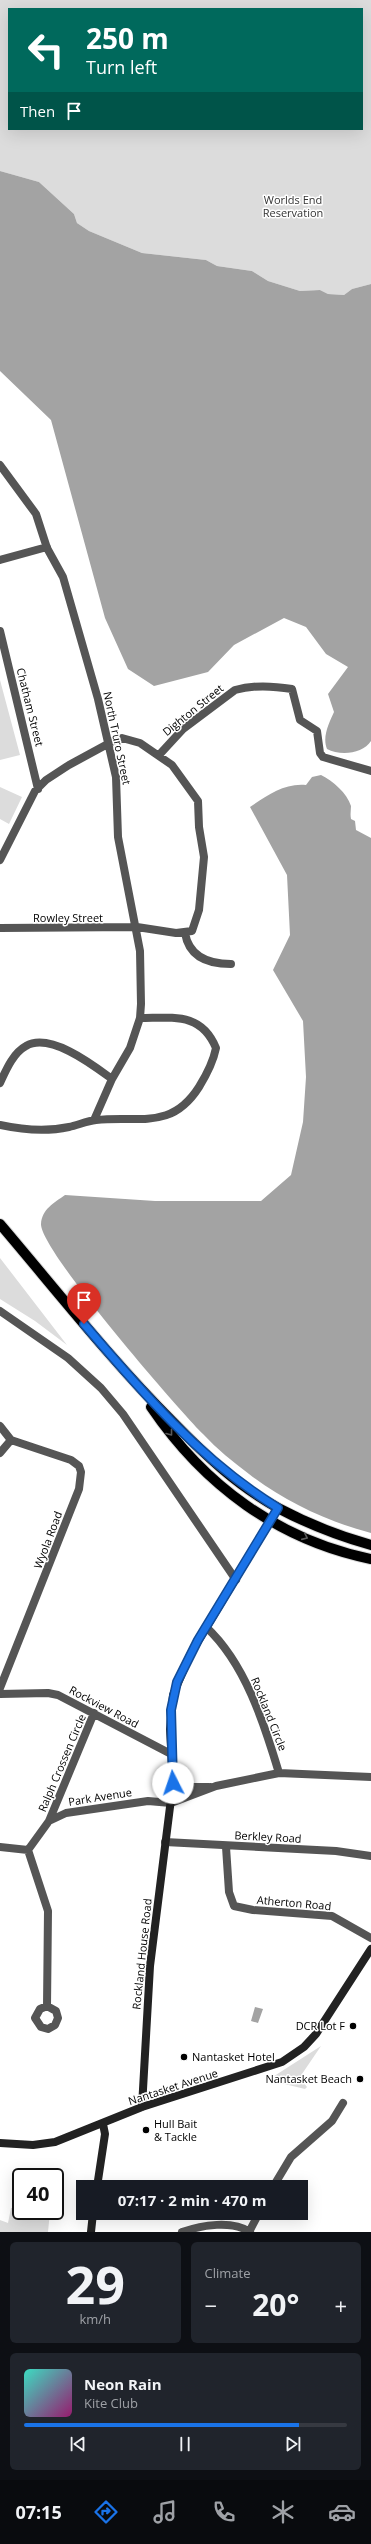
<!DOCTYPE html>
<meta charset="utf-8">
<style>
:root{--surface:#171b24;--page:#20242c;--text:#f1f3f6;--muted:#9ea1a6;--line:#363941;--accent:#1a73e8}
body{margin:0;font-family:"Open Sans",sans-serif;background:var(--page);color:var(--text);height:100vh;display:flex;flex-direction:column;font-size:15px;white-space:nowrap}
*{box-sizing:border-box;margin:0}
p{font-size:13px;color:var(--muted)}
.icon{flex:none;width:22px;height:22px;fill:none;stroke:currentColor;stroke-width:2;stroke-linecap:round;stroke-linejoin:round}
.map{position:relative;height:2232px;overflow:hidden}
.details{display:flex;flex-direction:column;gap:10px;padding:10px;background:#0d0f14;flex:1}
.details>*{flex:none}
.guide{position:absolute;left:8px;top:8px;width:355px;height:122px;border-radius:0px;box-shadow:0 4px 16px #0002;background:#00695c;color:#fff;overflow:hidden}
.speed{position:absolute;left:12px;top:2168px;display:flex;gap:8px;font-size:20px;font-weight:700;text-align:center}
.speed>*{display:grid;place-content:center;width:52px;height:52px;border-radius:50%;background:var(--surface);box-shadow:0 4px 16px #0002;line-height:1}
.speed .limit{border:2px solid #111;border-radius:6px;background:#fff;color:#111}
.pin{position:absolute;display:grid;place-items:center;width:34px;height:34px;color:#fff;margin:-41px -17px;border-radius:50% 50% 50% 0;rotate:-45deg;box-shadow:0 0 4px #0007}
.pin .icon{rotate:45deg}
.me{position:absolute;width:44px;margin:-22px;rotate:356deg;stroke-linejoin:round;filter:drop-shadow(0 0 3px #0008)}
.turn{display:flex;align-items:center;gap:14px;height:84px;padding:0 12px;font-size:18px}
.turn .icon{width:52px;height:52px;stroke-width:2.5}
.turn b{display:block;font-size:28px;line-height:34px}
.then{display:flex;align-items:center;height:38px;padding:0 12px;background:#0003;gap:8px;font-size:15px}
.big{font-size:30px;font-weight:700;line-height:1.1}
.details .card{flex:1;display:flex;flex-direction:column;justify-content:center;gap:6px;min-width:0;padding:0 14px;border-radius:6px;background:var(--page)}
.details .dial{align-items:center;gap:0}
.dial b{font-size:52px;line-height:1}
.song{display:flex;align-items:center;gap:12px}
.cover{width:48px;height:48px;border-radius:6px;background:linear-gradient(135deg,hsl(170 70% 55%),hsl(320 70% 35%))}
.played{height:4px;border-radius:2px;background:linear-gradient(90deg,var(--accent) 85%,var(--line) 85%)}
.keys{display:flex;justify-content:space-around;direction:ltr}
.heat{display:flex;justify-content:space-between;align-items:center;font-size:22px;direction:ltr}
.details .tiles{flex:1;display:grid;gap:10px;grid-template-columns:1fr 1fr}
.card:last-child{grid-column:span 2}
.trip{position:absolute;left:76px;top:2180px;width:232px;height:40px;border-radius:0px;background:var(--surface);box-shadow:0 4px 16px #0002;font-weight:700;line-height:40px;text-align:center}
.dock{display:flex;height:64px;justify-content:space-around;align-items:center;background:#090b0e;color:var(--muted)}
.dock .icon{width:28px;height:28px}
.dock .current{color:var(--accent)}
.dock b{font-size:18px;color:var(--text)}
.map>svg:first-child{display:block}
.green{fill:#dcdcdc;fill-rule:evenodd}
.water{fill:#a3a3a3}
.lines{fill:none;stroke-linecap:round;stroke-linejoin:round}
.primary-casing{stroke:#dbdbdb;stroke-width:12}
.street{stroke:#555;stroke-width:8}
.secondary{stroke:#222;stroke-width:8}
.primary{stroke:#000;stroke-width:10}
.oneway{stroke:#595959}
.route-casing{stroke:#114b97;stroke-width:10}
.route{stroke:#1a73e8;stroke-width:7}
.poi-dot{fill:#000;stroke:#fff;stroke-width:1.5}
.labels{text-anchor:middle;stroke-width:3;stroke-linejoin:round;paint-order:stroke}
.park-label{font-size:11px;fill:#333;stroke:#fff}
.street-label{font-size:11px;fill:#000;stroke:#fff}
.poi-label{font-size:11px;fill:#000;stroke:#fff;text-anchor:end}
</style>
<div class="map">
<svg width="371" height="2232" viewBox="0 0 371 2232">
<rect width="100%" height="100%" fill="#fff"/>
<path class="green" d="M0,0H371V284L352,289L344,295L328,294L320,290L300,291L268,281L252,271L217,266L206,260L142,253L89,231L77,223L74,214L39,182L0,171ZM9,9H362V129H9Z
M0,680L20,755L0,760Z
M0,787L22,797L9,824L0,819Z
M0,1258L67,1345L35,1321L0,1299Z
M321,2046L302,2074L303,2082L307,2087L305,2089L268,2080Z
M21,2206V2211H50L48,2232H0V2220L8,2223L11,2208Z"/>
<path class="water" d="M0,171L39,182L74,214L77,223L89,231L142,253L206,260L217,266L252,271L268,281L300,291L320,290L328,294L344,295L352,289L371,284V741C363,754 340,756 327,749C322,737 329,723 334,712L328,694L348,667L326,654L306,627L284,618L234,645L208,672L154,686L128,669L105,618L51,420L0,371Z
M321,775C333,781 347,793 351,806C351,810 350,814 351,819L355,821L356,830L371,838V1533C328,1522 284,1501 249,1474C233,1462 217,1449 203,1434C178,1409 40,1250 41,1224C42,1209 54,1203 65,1195L155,1201H261L291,1175L303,1122L306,1077L303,1021L273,970L290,935L287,875L250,807C268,795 284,783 306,785L312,777Z
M255,2007L263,2009L258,2023L251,2021Z"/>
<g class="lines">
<defs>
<path id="primary" d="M0,1224C57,1291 111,1360 173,1422C205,1455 238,1486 278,1508C308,1524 339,1536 371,1545
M151,1407C204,1485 278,1540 371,1559"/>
</defs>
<use href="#primary" class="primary-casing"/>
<path class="street" d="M0,465L36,514L47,548L63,577L98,699L116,777L118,837L140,951L141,1004L140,1018L130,1048L112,1079L94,1120
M0,560L47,547
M0,631L38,789
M159,755L183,729L235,690C252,685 274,686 292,689L300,720L317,731L320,753L323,757L371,771
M0,860L35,791L46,780L69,765L115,740L122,738L140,743L172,765L198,801L199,827L204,857L199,910L192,931L176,933L137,927L0,928
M185,933C189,957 209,964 231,964
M0,1083C6,1070 13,1053 26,1046C50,1032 93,1065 112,1079
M0,1125C23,1130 46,1132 69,1127C78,1125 87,1121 96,1120C139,1115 171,1131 199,1087C207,1074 213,1063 216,1048C201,1012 173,1018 140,1018
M0,1311L68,1358L101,1388L123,1414L236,1580
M0,1426L11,1440L0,1453
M206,1627C245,1663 264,1723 279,1773
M0,1688L79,1489L81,1472L79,1466L71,1460L11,1440
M0,1694L48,1693L58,1695L171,1754
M173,1783L189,1787H209
M49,1821L94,1713
M165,1842L336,1851L371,1856
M0,1847L28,1850L49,1821L66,1813L148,1801L171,1803L216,1786L279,1773L371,1777
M226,1847L229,1892L234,1906L253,1910L332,1916L371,1938
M28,1850L48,1911L47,2006L40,2009L35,2018L41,2027L48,2029L55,2025L58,2018L56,2011L47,2006
M273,2187L291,2157L332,2121L343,2103
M182,2232C202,2225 232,2220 250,2232
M249,2232L259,2213"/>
<path class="secondary" d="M142,2107L150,1966L173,1783L170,1729L173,1695L190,1655L278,1508
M0,2143L33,2145L55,2142L142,2107L282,2062L304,2047L316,2034L371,1949
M97,2187L105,2134L103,2124
M91,2232L93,2213"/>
<use href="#primary" class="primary"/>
</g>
<defs><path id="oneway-chevron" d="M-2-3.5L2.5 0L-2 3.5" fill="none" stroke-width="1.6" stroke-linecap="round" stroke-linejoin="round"/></defs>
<g class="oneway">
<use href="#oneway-chevron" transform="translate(170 1433) rotate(52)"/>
<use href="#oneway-chevron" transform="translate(305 1537) rotate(24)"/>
</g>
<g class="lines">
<defs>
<path id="route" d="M84,1324C142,1392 200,1460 278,1508L198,1640L177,1682L171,1710L173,1783"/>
</defs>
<use href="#route" class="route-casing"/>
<use href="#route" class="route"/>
</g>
<g class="poi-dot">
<circle cx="353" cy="2026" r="4"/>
<circle cx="184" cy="2057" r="4"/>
<circle cx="360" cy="2079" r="4"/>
<circle cx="146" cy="2130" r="4"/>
</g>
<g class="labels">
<g class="park-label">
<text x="293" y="204">Worlds End<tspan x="293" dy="13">Reservation</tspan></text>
</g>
<g class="street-label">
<text transform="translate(30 707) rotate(76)" y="4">Chatham Street</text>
<text transform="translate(193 710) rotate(-39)" y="4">Dighton Street</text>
<text transform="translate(117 738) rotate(78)" y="4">North Truro Street</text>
<text x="68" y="922">Rowley Street</text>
<text transform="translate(48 1540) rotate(-69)" y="4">Wyola Road</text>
<text transform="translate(104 1707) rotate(28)" y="4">Rockview Road</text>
<text transform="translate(269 1714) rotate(68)" y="4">Rockland Circle</text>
<text transform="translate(62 1763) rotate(-67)" y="4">Ralph Crossen Circle</text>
<text transform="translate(100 1797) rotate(-9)" y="4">Park Avenue</text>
<text transform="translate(268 1837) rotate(3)" y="4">Berkley Road</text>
<text transform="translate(294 1903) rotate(5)" y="4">Atherton Road</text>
<text transform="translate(142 1954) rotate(-84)" y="4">Rockland House Road</text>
<text transform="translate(173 2087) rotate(-18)" y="4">Nantasket Avenue</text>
</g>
<g class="poi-label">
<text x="345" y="2030">DCR Lot F</text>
<text x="192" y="2061" text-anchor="start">Nantasket Hotel</text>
<text x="352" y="2083">Nantasket Beach</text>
<text x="154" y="2128" text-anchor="start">Hull Bait<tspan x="154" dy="13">&amp; Tackle</tspan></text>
</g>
</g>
</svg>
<div class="speed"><div class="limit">40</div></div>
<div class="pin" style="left:84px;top:1324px;background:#d93025"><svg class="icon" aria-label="arrive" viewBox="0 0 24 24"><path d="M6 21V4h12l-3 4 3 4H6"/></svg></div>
<svg class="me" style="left:173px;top:1783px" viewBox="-20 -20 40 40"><circle r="19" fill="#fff"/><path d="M0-13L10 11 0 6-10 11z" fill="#1a73e8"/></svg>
<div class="trip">07:17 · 2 min · 470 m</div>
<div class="guide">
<div class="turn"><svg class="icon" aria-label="left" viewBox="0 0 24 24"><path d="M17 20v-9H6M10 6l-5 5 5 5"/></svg><div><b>250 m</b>Turn left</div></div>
<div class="then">Then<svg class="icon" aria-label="arrive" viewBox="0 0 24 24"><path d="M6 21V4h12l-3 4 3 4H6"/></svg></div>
</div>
</div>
<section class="details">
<div class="tiles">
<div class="card dial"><b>29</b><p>km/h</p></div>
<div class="card"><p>Climate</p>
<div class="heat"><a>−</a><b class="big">20°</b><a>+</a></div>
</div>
<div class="card">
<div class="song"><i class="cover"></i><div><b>Neon Rain</b><p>Kite Club</p></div></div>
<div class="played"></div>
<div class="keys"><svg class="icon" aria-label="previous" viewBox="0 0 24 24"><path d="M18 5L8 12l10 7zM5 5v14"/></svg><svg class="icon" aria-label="pause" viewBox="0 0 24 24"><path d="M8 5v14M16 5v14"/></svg><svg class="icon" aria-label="next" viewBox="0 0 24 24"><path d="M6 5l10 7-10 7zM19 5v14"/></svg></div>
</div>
</div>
</section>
<nav class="dock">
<b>07:15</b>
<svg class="icon current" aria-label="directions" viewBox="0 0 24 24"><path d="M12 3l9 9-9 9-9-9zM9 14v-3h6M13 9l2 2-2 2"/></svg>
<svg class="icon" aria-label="music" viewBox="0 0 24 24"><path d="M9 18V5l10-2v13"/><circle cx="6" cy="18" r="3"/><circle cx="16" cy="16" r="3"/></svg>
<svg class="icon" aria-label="phone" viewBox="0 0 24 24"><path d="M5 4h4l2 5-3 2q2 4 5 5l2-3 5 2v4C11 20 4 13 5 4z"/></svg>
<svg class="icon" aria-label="climate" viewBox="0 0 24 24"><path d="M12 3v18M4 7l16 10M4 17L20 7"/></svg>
<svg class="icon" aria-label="car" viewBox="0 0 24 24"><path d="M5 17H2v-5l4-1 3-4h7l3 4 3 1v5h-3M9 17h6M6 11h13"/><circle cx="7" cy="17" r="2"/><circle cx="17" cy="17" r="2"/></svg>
</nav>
